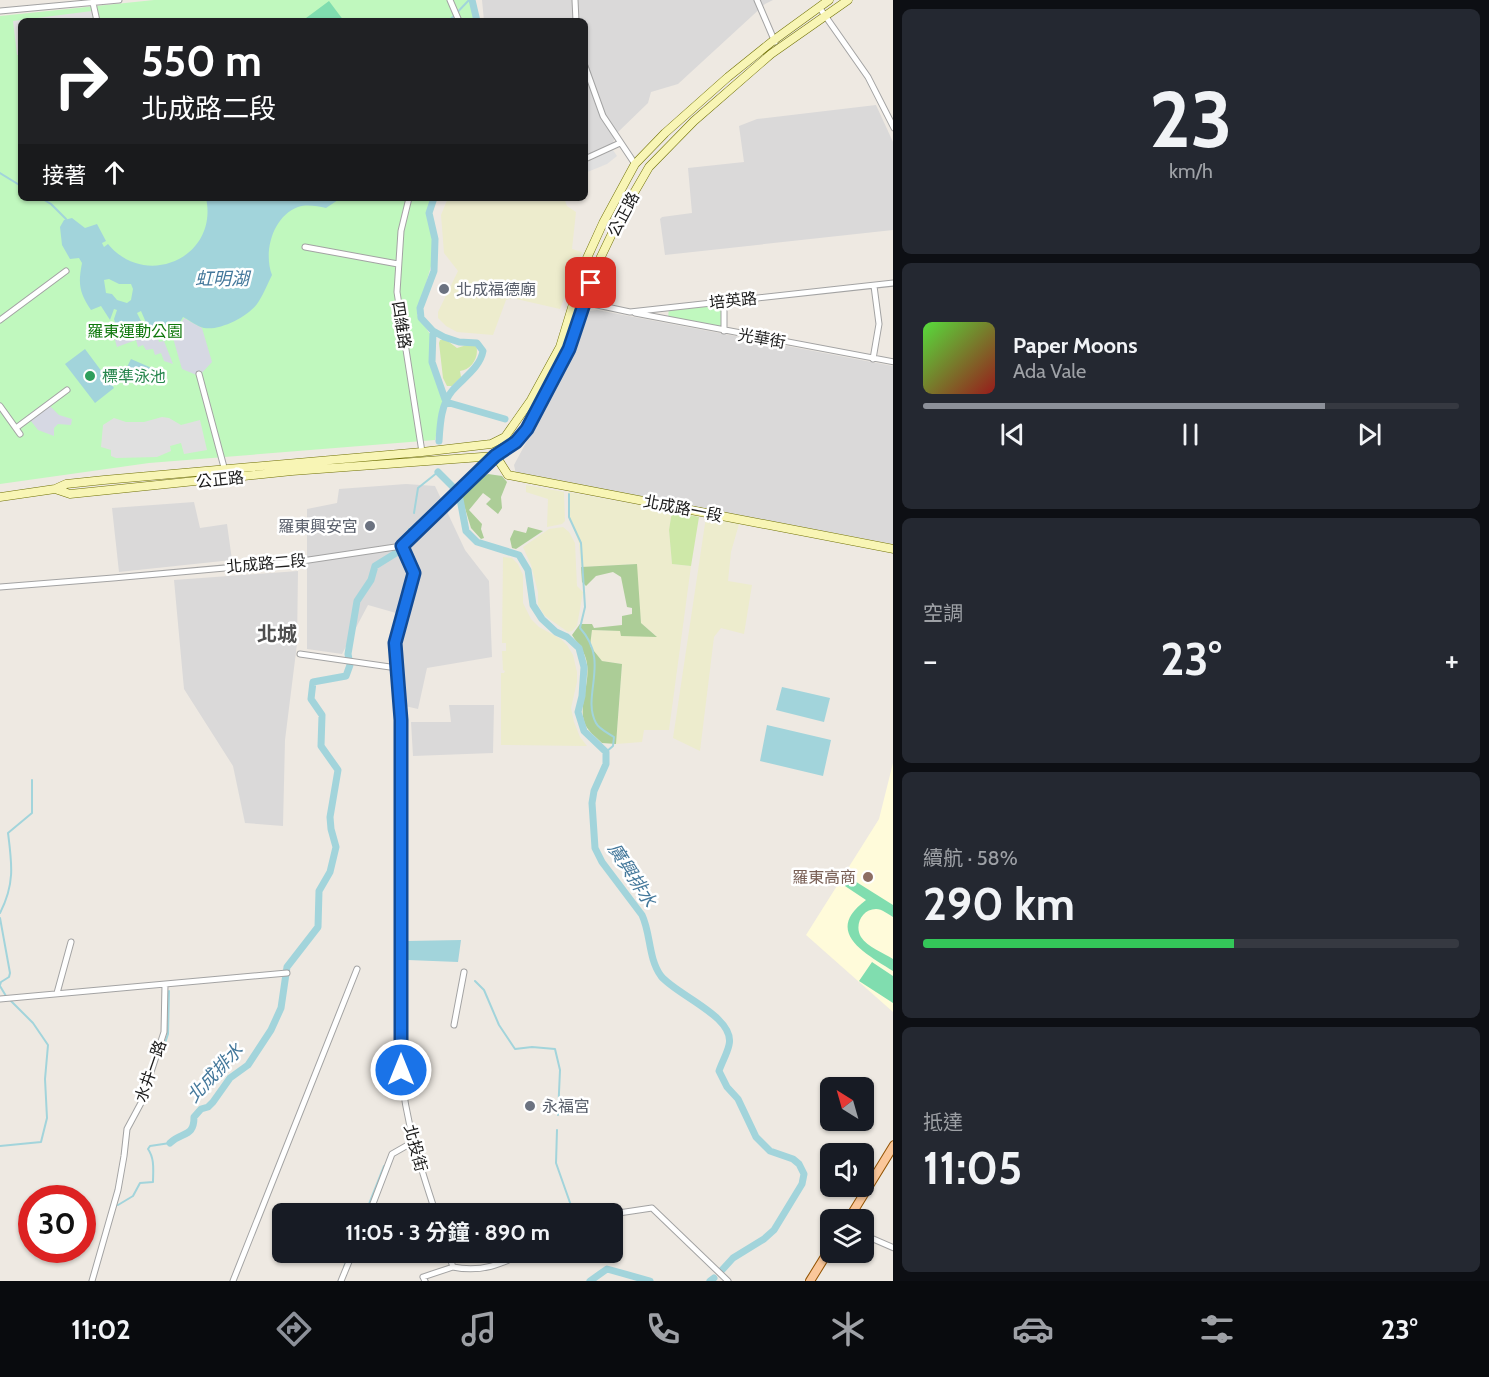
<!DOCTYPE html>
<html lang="zh-TW">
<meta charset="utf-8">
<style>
:root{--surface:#171b24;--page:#242831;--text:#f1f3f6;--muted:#9ea1a6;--line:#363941;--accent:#8c9099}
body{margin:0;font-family:Cabin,"Noto Sans TC",sans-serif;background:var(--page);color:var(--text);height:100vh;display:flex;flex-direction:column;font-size:22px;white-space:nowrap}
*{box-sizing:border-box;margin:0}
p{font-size:20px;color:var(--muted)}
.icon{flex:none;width:33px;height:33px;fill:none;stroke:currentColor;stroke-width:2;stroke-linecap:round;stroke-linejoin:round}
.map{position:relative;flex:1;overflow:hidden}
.sheet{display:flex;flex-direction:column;gap:9px;padding:9px;background:#0d0f14;width:596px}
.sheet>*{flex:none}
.guide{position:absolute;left:18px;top:18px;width:570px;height:183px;border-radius:9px;box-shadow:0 2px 4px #0004;background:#202124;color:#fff;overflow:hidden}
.needle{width:39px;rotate:323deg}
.tools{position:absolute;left:820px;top:1077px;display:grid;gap:12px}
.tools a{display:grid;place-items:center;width:54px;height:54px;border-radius:9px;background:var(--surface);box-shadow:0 2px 4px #0004;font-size:30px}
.speed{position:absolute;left:18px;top:1185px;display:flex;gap:12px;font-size:30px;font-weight:700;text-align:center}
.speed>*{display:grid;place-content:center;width:78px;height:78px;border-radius:50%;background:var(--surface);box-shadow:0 2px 4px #0004;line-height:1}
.speed .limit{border:9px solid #d22;background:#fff;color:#111}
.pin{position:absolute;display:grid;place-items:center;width:51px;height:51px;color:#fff;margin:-26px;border-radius:12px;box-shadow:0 3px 9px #0006}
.me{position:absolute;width:66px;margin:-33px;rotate:0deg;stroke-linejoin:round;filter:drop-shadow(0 0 4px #0008)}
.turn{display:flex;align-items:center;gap:21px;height:126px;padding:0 24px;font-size:27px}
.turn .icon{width:78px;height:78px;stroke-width:2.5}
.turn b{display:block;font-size:42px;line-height:51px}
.then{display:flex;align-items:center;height:57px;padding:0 24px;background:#0003;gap:12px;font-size:22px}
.big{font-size:45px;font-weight:700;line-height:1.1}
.sheet .tile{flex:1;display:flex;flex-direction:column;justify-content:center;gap:9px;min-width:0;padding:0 21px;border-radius:9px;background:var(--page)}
.sheet .dial{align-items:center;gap:0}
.dial b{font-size:78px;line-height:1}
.song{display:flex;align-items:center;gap:18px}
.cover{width:72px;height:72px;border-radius:9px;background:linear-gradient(135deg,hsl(110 70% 55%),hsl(0 70% 35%))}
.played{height:6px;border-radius:3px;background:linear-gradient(90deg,var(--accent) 75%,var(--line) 75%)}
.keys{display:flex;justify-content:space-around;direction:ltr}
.heat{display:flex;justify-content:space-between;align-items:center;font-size:33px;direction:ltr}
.charge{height:9px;border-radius:4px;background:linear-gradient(90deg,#34c759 58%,var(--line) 0)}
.trip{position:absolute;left:272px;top:1203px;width:351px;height:60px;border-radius:9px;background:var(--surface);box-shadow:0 2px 4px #0004;font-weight:700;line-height:60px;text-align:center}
.tab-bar{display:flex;height:96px;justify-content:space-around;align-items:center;background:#090b0e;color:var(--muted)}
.tab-bar .icon{width:42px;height:42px}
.tab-bar .on{color:var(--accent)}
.tab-bar b{font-size:27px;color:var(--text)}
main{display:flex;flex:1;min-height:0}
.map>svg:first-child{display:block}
.residential{fill:#dad9d9}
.education{fill:#fffbda}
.farmland{fill:#edeccd}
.grass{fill:#cee8a8}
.forest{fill:#accd97}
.park{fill:#c0f8be}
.pitch{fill:#80ddaf}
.parking{fill:#e0e0e0}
.plaza{fill:#d6d8e3}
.water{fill:#a2d4db;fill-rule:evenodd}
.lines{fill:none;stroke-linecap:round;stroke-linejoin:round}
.stream{stroke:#a2d4db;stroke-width:2}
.canal{stroke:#a2d4db;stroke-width:7}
.street-casing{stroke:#a3a3a3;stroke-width:7}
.secondary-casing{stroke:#707106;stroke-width:9}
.primary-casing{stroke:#935302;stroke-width:10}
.street{stroke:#fff;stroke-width:5}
.secondary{stroke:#f8f5b5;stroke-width:8}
.primary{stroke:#fac79a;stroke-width:8}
.route-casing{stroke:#114b97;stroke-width:15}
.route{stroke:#1a73e8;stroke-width:10}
.worship-dot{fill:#6b7280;stroke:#fff;stroke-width:2}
.leisure-dot{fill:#2e9e5b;stroke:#fff;stroke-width:2}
.education-dot{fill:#8d6e63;stroke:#fff;stroke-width:2}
.labels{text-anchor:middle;stroke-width:5;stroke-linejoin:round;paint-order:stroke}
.street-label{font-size:16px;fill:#1c1c1c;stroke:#fff}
.worship-label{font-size:16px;fill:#5b616d;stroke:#fff;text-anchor:start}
.park-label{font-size:16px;fill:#0f780c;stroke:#fff}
.leisure-label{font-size:16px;fill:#27864d;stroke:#fff;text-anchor:start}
.education-label{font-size:16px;fill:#785e54;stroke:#fff;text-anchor:end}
.water-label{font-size:18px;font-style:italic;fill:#44789b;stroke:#fff}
.quarter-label{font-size:20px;font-weight:bold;fill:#4f4f4f;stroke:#fff}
</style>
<main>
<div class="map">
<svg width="894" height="1281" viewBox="0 0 894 1281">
<rect width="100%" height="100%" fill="#eee9e2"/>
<path class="residential" d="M482,0H773L765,4L678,84L651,92L648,103L617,133L612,145L585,157V21H484Z
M876,105L893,142V230L665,255L660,219L662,217L692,213L688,168L744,162L739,126L757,119Z
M597,310L893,366V544L516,474L514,465L574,353L590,311Z
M406,484L435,486L465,550L489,581L492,657L427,668L418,709L405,706L400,649L410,617L368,605L342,654L307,649V509L337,503L339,489Z
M194,502L200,528L227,524L232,560L119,572L112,508Z
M298,571L297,644L285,740L283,826L245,823L233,766L184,689L174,580Z
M449,705H494L493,753L413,756L411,722H451Z"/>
<path class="education" d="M893,763V1012L806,935L879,819Z"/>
<path class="farmland" d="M448,198H564L567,206L576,212L572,249L582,252L560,309L512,298L506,300L493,335L457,332L446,326L438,318V312L458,271L444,253L441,215Z
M526,485L564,492L565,521L562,524L547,527L548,499L526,492Z
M568,492L672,511L669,530L672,564L691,566L669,730H644L642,742L616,744L622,664L602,661L590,646L592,630L621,631V635L656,636L641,623L636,564L581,567L579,543L569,516Z
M706,517L739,524L731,552L728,581L752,585L744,634L721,628L714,637L700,751L673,738Z
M563,527L569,532L575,543L577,586L583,592L577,626L572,631L568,632L545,616L538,605V592L531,565L523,547L549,529Z
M503,557L512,558L518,564L523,575V603L531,619L539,627L561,639L567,645L573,655L577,672V682L571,708L574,722L580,737L587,746L501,745V673H504L505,671L503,670L502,651H506V643H502Z"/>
<path class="grass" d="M445,339L457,348L470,344L476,345C480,357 471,370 460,371L461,377L452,386H447L443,378L439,343L440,340Z
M672,511L699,517L691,566L672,564L669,530Z"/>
<path class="forest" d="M488,474L502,476L507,482L501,497L502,508L498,514L486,504L491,499L483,493L469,510L482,524L481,529L484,538L481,539L471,528L461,495L475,481Z
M528,527L543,531L516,549L512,548L510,539L514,530L526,533Z
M637,564L641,623L657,637L621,636L620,631L592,630L590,646L602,661L622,664L616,744L602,743C596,737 586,730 584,721C579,705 590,683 587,664C586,653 578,644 572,635L580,624H592L594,628L622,625V616L632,614V608L627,607L621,577L613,572L596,576L586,586L582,582L581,567Z"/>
<path class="park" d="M154,0H470L478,21H21V198H434L429,216L434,244L431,266L417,315L430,334L434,373L444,396L435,440L149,463L0,484V16Z
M724,301V331L668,319L669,307Z"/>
<path class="pitch" d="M329,1L344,21H302Z
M850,878L893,905V917C888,914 882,909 876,909C862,909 854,925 861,937C867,947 884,953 893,959V971C865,953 823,932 866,900L845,886Z
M872,962L893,976V1003L859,981Z"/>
<path class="parking" d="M92,11L93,21H21V55H17L13,21Z
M613,150L617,156L607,164L585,173V163Z
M162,417L169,418L181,425L200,420L207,450L184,454L181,443L170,446L171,451L157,457L116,458L111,456V450L101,447L103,425L114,418L126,422H144Z"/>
<path class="plaza" d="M184,318L202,328L212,362L199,376L182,369L173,338Z
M144,331L147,338L157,335L159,342L164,341L173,364L164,361L161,353L155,355L153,349L146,350L143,345L138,347L136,340L117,347L115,340Z
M46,402L59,415L72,419L71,425L58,424L54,428V436L38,430L27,416Z"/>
<path class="water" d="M206,198H341L326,208C317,206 307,204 298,207C273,216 263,252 272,275C268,283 264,293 259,301C251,315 221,331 204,328C198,327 189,320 183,317L171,338L164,341L160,331L151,334L141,311L137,313L141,321L117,329L114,319L117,310L114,309L110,320L101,306L91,310C79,292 78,284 82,263L79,258L70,259L62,245L60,227L64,220L72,218L85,228L97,224L106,241L102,243L104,247L108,244C146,290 219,257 206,198ZM109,279L119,284H131L133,289L131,300L127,303L117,300L112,294L106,293L104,280Z
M85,349L114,388L95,403L65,364Z
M131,359L154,369L147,384L124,373Z
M782,687L830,698L824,722L776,710Z
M767,725L831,740L823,776L760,761Z
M461,940L458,962L408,960L405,956L407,941Z"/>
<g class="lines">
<path class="stream" d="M449,21L469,0
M0,173L21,186
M41,198L51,204L66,219
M569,494V517L581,543L585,607L580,628C611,662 581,695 596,723C599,729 608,733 614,737L613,746L606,752
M414,513L418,488L438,472
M406,537L409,529
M0,913C15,884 12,864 8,833L32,813V780
M0,918L10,973L9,977L1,982L0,985
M475,981L484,990L499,1025L515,1049L532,1047L555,1049L560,1070L558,1115
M0,986L6,996
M164,1046L168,1034L169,991
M557,1130L556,1163L574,1214
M0,1146L41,1142L47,1118L45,1079L48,1045L33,1023L10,1000
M118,1205L133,1196L140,1183L153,1182C153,1171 155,1159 148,1149L150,1146L170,1143
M365,1214L384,1166
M344,1267L350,1252"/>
<path class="canal" d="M472,0L477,21
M434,198L429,213L435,239L434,271L420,308L421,318L433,331L444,337L459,342L477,343L483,351C480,368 463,378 452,391C441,404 440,425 439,441
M433,331L432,362L446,402L505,419
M438,472L453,487L460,499L466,531L477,542L519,555L528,570L533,605L542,619L556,632L567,637L579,648L584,667L582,696L578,712L584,731L606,752V764L594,791L592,803L595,848L602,862L642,915C651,934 648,958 661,976C676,995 736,1017 729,1045C727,1054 722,1062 719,1071L727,1087L738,1099L756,1137L770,1151L793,1159L799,1164L804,1174L802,1184L774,1230L764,1239L733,1258L722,1270
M170,1143C182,1131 194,1138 194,1117L201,1109L208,1107L213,1102L230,1078L248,1065L271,1030L281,1008L287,967L318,927L319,891L330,872L336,847L331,829L330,817L338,770L321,746L322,715L311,699L313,682L346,676L350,665L348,654L357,601L371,580L375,566L396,553
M590,1281L607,1269L650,1281
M710,1281L714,1278"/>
<defs>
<path id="street" d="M450,0L459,21
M575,0L576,21
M757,0L775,42
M93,3L97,21
M819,7L868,77L894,128
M0,11L119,0
M585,66L603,116L635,164
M585,159L620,143
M409,198L401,231L397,292L422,452
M305,247L398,264
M574,300L630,312L894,283
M635,313L894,362
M0,320L66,271
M724,331V301
M873,359L879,324L874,286
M199,374L225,471
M0,406L20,434
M16,428L67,390
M402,546L414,573L395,643L401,720V1070C405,1119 420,1166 436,1214
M0,587L113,578L302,561L402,546L494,457
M300,654L397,668
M57,993L71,942
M0,999L287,973
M454,1025L464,972
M369,1214L392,1154L413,1142
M612,1214L652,1208L728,1281
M864,1235L894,1248
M448,1252L453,1267C481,1273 502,1264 526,1252
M92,1281L118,1190L124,1156L127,1129L141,1103L164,1032L165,985
M233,1281L357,969
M341,1281L353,1252
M425,1281L423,1277L453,1267"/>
<path id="secondary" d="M494,453L508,475L894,549
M55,489L70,494L292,471L495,456L516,443L527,429L550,388L569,349L597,265L620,217L649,167L694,121L771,54L848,0
M0,497L55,489L66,484L104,480L422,452L491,444L505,437L531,400L560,347L587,258L603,223L635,164L665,133L728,77L774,40L829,0"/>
<path id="primary" d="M848,1220L894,1145
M810,1281L831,1247"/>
</defs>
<use href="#street" class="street-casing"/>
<use href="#secondary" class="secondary-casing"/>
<use href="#primary" class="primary-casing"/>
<use href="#street" class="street"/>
<use href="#secondary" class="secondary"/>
<use href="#primary" class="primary"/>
</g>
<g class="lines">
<defs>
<path id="route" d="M401,1070V720L395,643L414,573L402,546L495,456L516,442L527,429L569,349L591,283"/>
</defs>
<use href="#route" class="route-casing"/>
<use href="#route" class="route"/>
</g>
<g class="worship-dot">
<circle cx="444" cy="289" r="6"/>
<circle cx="370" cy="526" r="6"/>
<circle cx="530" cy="1106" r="6"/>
</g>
<circle class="leisure-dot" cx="90" cy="376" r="6"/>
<circle class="education-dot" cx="868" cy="877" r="6"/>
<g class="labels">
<g class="street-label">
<text transform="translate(623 214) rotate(-62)" y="6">公正路</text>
<text transform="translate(733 300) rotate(-6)" y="6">培英路</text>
<text transform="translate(402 325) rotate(81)" y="6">四維路</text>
<text transform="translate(762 338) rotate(10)" y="6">光華街</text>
<text transform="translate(220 479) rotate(-6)" y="6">公正路</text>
<text transform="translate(683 508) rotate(11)" y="6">北成路一段</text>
<text transform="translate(266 563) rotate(-5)" y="6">北成路二段</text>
<text transform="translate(150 1071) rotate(-71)" y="6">水井一路</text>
<text transform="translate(416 1148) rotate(75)" y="6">北投街</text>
</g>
<g class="worship-label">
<text x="456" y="295">北成福德廟</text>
<text x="358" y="532" text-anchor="end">羅東興安宮</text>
<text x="542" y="1112">永福宮</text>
</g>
<g class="park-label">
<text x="135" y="337">羅東運動公園</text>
</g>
<g class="leisure-label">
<text x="102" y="382">標準泳池</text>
</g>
<g class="education-label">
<text x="856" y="883">羅東高商</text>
</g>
<g class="water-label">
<text x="222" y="285">虹明湖</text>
<text transform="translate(632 875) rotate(57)" y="6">廣興排水</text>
<text transform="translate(215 1073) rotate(-47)" y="6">北成排水</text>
</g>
<g class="quarter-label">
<text x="277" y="641">北城</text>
</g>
</g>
</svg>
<div class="tools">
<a><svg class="needle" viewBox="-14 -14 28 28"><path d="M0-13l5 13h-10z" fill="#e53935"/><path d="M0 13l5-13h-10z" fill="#9ea1a6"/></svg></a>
<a><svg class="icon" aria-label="sound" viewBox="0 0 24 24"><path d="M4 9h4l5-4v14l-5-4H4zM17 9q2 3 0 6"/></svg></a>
<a><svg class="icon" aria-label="layers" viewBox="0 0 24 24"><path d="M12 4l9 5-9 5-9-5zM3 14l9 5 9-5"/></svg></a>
</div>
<div class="speed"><div class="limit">30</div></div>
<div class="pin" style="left:591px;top:283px;background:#d93025"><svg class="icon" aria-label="arrive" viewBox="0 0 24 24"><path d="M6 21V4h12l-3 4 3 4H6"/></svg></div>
<svg class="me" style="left:401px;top:1070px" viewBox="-20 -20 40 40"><circle r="17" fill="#1a73e8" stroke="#fff" stroke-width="3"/><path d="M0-11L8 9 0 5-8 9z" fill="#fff"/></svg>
<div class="trip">11:05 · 3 分鐘 · 890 m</div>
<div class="guide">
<div class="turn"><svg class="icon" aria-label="right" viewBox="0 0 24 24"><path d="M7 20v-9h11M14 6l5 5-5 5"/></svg><div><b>550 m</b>北成路二段</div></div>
<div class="then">接著<svg class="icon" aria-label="ahead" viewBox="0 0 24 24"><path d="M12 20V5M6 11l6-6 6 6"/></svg></div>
</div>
</div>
<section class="sheet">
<div class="tile dial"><b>23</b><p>km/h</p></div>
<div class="tile">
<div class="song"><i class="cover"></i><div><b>Paper Moons</b><p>Ada Vale</p></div></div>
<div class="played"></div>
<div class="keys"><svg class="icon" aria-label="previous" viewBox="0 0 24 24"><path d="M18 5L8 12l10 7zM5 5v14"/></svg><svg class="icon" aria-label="pause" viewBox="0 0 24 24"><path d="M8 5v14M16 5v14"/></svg><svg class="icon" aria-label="next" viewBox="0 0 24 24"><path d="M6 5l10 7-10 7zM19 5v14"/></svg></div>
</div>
<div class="tile"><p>空調</p>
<div class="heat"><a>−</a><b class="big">23°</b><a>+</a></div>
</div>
<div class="tile"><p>續航 · 58%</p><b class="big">290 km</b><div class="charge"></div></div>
<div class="tile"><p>抵達</p><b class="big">11:05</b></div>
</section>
</main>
<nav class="tab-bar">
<b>11:02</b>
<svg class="icon on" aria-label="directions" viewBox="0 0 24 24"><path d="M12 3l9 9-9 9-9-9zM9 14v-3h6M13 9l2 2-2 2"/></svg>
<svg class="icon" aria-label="music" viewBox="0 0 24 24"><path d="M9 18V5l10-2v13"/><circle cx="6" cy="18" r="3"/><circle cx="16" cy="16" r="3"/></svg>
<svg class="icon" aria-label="phone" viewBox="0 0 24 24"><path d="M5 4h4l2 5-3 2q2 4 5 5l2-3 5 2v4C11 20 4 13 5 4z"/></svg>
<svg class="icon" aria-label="climate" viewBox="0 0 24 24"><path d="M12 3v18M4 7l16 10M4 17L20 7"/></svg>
<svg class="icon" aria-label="car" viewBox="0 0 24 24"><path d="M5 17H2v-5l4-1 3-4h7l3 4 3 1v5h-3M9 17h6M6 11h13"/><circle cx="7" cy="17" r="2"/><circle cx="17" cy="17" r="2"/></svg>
<svg class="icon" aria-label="filters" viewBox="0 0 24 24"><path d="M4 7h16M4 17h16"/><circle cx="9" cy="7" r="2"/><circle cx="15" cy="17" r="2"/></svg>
<b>23°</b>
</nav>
